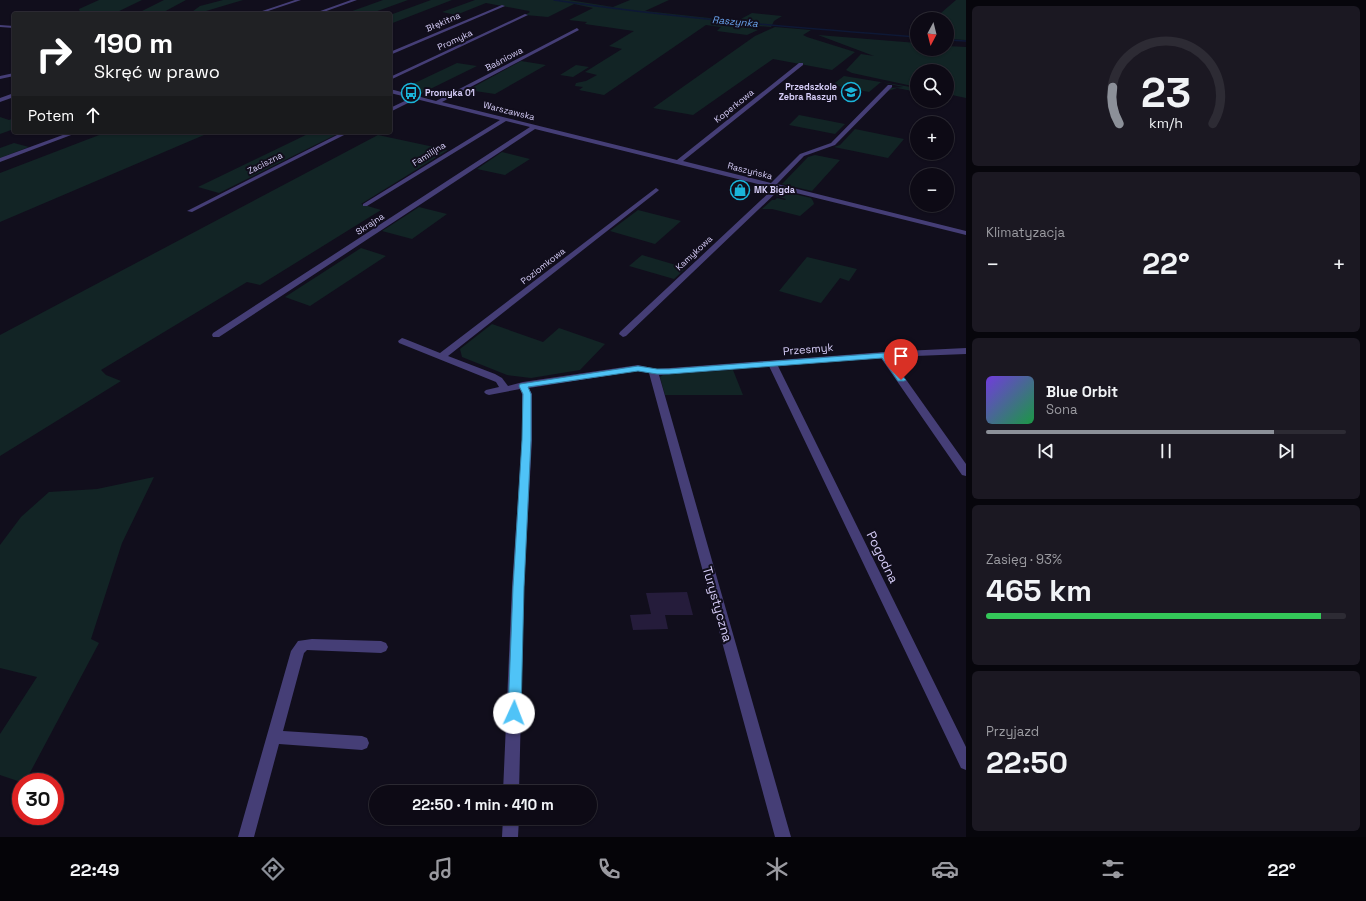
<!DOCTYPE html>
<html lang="pl">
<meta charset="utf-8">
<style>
:root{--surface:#0d0a15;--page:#1b1822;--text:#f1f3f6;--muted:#9a9aa0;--line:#2d2b34;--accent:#8c9099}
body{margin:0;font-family:"Space Grotesk",sans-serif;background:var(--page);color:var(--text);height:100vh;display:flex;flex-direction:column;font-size:15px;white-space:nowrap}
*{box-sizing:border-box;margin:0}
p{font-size:13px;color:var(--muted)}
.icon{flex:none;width:22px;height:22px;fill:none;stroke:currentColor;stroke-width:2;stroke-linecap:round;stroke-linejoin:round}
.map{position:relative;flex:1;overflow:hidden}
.side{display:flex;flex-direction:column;gap:6px;padding:6px;background:#07060c;width:400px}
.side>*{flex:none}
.guide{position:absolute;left:12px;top:12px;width:380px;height:122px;border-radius:4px;box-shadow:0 1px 3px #0004,0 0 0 1px var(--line);background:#202124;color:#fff;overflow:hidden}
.needle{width:26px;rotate:187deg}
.buttons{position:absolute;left:910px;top:12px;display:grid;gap:8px}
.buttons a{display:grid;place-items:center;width:44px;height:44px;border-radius:50%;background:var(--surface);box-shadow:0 1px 3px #0004,0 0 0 1px var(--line);font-size:20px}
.speed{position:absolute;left:12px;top:773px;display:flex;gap:8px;font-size:20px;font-weight:700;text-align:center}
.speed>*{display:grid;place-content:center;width:52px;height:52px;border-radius:50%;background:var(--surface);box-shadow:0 1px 3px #0004,0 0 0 1px var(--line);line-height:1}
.speed .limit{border:6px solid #d22;background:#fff;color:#111}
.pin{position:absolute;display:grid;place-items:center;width:34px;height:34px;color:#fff;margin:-41px -17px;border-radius:50% 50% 50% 0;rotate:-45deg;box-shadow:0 0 4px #0007}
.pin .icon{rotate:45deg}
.me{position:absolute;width:44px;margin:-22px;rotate:2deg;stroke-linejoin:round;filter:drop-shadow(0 0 3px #0008)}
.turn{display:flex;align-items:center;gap:14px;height:84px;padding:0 16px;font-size:18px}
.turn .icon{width:52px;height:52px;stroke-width:2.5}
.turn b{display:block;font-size:28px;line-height:34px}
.then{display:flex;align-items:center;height:38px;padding:0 16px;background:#0003;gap:8px;font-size:15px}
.big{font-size:30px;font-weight:600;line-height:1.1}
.side .widget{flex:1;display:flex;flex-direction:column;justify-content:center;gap:6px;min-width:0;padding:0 14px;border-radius:6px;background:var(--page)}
.side .dial{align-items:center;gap:0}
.dial svg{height:104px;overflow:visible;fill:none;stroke:var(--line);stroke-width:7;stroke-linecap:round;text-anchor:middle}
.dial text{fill:var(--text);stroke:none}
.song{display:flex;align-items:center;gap:12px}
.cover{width:48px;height:48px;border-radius:6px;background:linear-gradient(135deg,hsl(260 70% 55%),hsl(140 70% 35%))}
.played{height:4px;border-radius:2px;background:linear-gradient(90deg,var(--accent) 80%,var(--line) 80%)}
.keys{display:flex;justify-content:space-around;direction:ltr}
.heat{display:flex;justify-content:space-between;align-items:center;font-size:22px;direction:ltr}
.charge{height:6px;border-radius:3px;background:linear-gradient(90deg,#34c759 93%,var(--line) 0)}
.trip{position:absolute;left:369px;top:785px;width:228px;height:40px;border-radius:20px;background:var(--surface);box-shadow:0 1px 3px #0004,0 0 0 1px var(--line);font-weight:600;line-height:40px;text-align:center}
.menu{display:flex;height:64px;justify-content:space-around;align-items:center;background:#050408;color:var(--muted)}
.menu .icon{width:28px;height:28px}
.menu .current{color:var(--accent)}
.menu b{font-size:18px;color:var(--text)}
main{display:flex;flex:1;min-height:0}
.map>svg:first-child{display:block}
.green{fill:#122425}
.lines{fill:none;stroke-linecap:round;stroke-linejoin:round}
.stream{stroke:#0e1835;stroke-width:1.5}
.building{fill:#251c3b}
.minor{fill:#453e76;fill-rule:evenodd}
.route{fill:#4fc3f7;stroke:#337fa1}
.labels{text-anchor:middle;stroke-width:4;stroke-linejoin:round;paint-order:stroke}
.far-street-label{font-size:9px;fill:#d7cef9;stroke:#110e1c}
.far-poi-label{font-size:9px;font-weight:bold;fill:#d7cef9;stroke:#110e1c;text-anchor:start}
.far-water-label{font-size:10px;font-style:italic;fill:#69a3ed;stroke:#110e1c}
.street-label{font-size:11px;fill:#d7cef9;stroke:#110e1c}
.near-street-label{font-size:13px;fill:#d7cef9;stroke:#110e1c}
</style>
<main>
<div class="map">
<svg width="966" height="837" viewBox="0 0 966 837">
<rect width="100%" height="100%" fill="#110e1c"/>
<path class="green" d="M99,0H142L113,14H76L80,12L79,9Z
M164,0H186L160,14H136Z
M223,0H243L196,14H189L200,6Z
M383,0H408L369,14H344Z
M431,0H452L390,24V15Z
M475,0H569L613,7L630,0H669L645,11L737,21L752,13L782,16L774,21L771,27L757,26L752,29L758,30L747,35L717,31L721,27L706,25L604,95L579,90L583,87L575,86L576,83L586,81L597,75L585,72L622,49L609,46L634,31L585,24L587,22L569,20L593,8L574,4L548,17L525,15L530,12L529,11L486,3L456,15L442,12Z
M956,0H966V40L947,39V19H934Z
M775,27L811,30L803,35L807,37L855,52L832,70L773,59L693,115L653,108L755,36Z
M818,35L917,43V49H947V46L966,47V98L947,94V71H917V87L852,73L846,70L861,54L874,56Z
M521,61L546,65L495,94L468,90Z
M457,63L477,66L420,94L400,90Z
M576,65L589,67L573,77L560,75Z
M844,76L917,88V92L897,88L888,91L891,88L903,87L881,82L869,92L832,85Z
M799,115L845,124L835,134L789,125Z
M0,117L9,120L14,118V129L0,134Z
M855,129L904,139L888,158L834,147L840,145Z
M107,132C117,132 131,135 140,132H211L0,222V173Z
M312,132H341L219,193L198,187Z
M378,135L448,150L361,204L381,210L260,285L247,282L101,370L106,375L121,381L0,456V335Z
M14,143L29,147L0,158V148Z
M502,152L530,159L505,175L477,169Z
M815,155L840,160L812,191L782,184L808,157Z
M781,191L811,198L813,201L814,204L800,216L772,209H762L772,200H775L777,198L785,200L786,199L776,196Z
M419,207L447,214L412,239L382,231Z
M638,210L681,221L655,244L610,231Z
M361,248L386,256L310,306L285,297Z
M642,255L686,268L674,279L629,266Z
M807,257L857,269L849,281L840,278L821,303L779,291Z
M492,324L543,342L559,328L605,344L580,370L531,378L507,375L462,357L460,349Z
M733,370L743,395H665L660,377L663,375Z
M154,477L122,543L91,639L99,643L25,782H21L0,775V734L37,677L0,668V545L21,517L49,492L97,489Z"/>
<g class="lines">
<path class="stream" d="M554,0C675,18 796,28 917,37
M947,40L966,41"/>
</g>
<path class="building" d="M687,592L693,615H665L668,629L633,630L630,615L651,614L646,593Z"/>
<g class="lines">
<path class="minor" d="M295,0H301L259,14H253Z
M351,0H357L318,14H312Z
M502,5L505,6L390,55V52Z
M525,14L528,15L390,80V77Z
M0,25L14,26V28L0,27Z
M577,28L579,30L442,102L677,160L799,63H803V65L683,161L771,183L800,154L831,143L888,85H892V87L835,145L804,156L777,184L966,231V235L780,189L626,336L623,337L619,334L620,332L774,188L535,129L219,337H213L212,335L213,333L530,127L506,121L367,206H363V204L500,120L416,99L390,112V108L411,98L390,93V89L436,101Z
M14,73V76L0,79V76Z
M14,93V97L0,102V98Z
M71,132H79L0,162V158Z
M343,132H350L192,212L187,211Z
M656,188L659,190L658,191L448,356L495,374L502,378L508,386L523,382L638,365L657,369L884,352L966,348V354L890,357L966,464V476L962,475L881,358L778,366L966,747V770L961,768L769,366L659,375L791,837H775L649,373L638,371L529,388L532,394V440L524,587L519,792H503L512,587L522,440V394L520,389L489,395L486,394L484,392L486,390L499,387L496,382L399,343L398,341L402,338L405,339L440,353Z
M312,639L381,641L386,643L388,647L386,651L381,653L307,650L304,653L283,731L362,736L367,738L369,743L367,748L362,750L279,744L254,837H238L291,651L298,641Z
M503,818H519L518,837H502Z"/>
</g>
<path class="route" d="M884,353H887L904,378L906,380L904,381H898L882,358L669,374H657L638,371L528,387L531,394V440L524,587L521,713L519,717L514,719L509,717L508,713L513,587L522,440L523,394L519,386L520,384L638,366L657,369H669Z"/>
<defs>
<symbol id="school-ring" viewBox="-11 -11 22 22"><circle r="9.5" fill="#110e1c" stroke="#1ab5da" stroke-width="1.5"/><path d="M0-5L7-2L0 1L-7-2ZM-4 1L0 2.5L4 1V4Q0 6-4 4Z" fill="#1ab5da"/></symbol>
<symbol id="bus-ring" viewBox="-11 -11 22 22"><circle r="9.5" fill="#110e1c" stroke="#1ab5da" stroke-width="1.5"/><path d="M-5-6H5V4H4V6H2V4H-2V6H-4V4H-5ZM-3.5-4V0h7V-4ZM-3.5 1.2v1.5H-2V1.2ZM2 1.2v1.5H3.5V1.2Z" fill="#1ab5da"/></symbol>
<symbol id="shop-ring" viewBox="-11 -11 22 22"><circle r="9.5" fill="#110e1c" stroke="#1ab5da" stroke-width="1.5"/><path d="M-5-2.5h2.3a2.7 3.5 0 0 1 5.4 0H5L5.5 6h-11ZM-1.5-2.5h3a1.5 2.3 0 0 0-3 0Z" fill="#1ab5da"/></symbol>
</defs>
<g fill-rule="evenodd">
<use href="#school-ring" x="840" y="81" width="22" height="22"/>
<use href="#bus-ring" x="400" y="82" width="22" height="22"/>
<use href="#shop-ring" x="729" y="179" width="22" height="22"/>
</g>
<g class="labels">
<g class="far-street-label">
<text transform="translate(443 22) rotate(-23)" y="3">Błękitna</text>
<text transform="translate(455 40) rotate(-25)" y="3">Promyka</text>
<text transform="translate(504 59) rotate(-28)" y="3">Baśniowa</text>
<text transform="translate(734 106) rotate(-39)" y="3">Koperkowa</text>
<text transform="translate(509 111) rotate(14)" y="3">Warszawska</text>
<text transform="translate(429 154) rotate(-32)" y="3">Familijna</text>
<text transform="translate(265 163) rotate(-27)" y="3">Zaciszna</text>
<text transform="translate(750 171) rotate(14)" y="3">Raszyńska</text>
<text transform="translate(370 224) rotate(-33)" y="3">Skrajna</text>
<text transform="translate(694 253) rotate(-43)" y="3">Kamykowa</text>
<text transform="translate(543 266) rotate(-38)" y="3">Poziomkowa</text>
</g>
<g class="far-poi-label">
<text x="837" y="90" text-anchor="end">Przedszkole<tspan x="837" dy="10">Zebra Raszyn</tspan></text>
<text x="425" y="96">Promyka 01</text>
<text x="754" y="193">MK Bigda</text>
</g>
<g class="far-water-label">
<text transform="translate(735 21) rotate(5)" y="4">Raszynka</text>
</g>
<g class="street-label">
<text transform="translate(808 349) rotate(-5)" y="4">Przesmyk</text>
</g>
<g class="near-street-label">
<text transform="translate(883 557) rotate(64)" y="5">Pogodna</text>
<text transform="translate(718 604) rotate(74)" y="5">Turystyczna</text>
</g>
</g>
</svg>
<div class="buttons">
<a><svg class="needle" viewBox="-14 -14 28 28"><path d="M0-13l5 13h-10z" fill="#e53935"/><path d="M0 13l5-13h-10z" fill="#9a9aa0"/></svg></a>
<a><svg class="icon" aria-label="search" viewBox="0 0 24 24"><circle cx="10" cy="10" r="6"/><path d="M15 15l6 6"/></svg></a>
<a>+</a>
<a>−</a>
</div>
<div class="speed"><div class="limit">30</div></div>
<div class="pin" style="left:901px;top:380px;background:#d93025"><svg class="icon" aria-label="arrive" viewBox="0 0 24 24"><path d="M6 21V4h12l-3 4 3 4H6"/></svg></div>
<svg class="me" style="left:514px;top:713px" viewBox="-20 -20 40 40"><circle r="19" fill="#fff"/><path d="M0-13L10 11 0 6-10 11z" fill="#4fc3f7"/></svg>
<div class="trip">22:50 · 1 min · 410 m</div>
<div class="guide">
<div class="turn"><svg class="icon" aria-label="right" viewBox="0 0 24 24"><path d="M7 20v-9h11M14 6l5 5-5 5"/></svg><div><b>190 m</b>Skręć w prawo</div></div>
<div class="then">Potem<svg class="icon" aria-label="ahead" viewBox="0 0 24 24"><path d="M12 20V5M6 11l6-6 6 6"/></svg></div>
</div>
</div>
<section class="side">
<div class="widget dial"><svg viewBox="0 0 100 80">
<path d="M14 69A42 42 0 1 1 86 69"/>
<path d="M14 69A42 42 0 0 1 9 41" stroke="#8c9099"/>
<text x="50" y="56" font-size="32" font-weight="700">23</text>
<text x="50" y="72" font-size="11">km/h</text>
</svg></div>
<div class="widget"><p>Klimatyzacja</p>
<div class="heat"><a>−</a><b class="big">22°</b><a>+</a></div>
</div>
<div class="widget">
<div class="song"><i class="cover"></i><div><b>Blue Orbit</b><p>Sona</p></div></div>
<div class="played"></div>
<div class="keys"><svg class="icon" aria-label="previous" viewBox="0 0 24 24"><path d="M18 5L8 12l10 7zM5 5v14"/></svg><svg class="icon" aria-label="pause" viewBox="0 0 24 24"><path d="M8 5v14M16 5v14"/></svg><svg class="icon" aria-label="next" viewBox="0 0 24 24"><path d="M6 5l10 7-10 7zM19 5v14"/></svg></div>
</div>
<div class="widget"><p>Zasięg · 93%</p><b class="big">465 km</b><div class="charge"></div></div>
<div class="widget"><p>Przyjazd</p><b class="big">22:50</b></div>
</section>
</main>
<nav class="menu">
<b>22:49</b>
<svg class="icon current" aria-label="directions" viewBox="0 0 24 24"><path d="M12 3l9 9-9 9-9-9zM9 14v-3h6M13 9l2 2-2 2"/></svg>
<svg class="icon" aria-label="music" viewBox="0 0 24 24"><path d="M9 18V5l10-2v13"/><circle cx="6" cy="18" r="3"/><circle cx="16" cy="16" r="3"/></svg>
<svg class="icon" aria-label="phone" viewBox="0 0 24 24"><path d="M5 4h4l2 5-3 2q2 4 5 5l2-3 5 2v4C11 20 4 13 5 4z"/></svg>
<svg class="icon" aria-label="climate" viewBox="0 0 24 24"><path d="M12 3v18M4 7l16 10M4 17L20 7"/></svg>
<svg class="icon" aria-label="car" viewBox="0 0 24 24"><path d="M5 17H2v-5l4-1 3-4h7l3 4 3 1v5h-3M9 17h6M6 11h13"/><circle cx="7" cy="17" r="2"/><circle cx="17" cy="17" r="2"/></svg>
<svg class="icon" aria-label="filters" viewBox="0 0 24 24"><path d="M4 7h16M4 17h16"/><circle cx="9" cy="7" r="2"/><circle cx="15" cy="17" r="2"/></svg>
<b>22°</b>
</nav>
